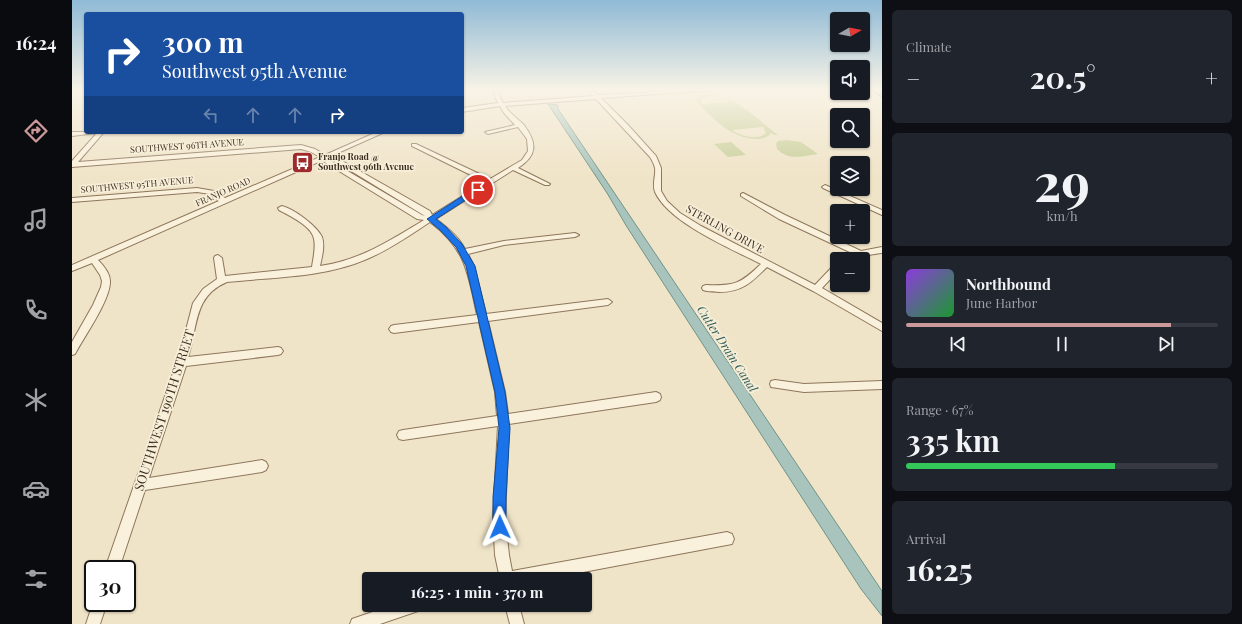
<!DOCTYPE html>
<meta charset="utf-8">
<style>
:root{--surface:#171b24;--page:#20242c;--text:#f1f3f6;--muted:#9ea1a6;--line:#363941;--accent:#cc999b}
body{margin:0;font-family:"Playfair Display",serif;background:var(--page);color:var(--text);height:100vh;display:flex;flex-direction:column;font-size:15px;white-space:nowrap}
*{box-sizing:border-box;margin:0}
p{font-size:13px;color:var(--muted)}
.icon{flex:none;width:22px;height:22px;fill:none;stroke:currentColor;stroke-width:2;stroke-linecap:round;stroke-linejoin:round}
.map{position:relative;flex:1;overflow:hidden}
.details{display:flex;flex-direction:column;gap:10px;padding:10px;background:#0d0f14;width:360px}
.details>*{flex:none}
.top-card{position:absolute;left:12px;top:12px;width:380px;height:122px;border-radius:4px;box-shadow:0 1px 3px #0004;background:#1a4fa0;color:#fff;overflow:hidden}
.needle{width:26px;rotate:81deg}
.tools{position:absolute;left:758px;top:12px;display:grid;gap:8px}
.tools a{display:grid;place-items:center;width:40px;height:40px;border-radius:4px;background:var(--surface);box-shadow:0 1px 3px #0004;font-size:20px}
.speed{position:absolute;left:12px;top:560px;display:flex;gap:8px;font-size:20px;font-weight:700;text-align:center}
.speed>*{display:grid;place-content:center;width:52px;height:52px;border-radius:50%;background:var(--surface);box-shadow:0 1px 3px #0004;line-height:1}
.speed .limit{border:2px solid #111;border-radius:6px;background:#fff;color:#111}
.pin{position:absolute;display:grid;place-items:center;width:34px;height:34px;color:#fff;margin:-17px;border:2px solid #fff;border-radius:50%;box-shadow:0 1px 4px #0007}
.me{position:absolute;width:44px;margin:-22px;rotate:359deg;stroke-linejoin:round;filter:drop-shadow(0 0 3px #0008)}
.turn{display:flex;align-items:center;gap:14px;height:84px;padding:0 12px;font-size:18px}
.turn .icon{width:52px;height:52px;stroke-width:2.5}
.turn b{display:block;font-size:28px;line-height:34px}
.lanes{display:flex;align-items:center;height:38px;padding:0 12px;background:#0003;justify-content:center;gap:20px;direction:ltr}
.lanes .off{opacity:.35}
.big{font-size:30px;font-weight:700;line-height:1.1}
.details .tile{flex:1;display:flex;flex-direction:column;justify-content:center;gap:6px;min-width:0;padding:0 14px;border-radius:6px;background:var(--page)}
.details .dial{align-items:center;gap:0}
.dial b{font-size:52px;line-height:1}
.song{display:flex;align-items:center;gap:12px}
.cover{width:48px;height:48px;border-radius:6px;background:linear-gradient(135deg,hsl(270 70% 55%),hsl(130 70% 35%))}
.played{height:4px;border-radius:2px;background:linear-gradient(90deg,var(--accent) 85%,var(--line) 85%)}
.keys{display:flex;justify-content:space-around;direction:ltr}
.heat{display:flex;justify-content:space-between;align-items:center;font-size:22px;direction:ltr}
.charge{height:6px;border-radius:3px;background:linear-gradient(90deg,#34c759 67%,var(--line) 0)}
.trip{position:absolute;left:290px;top:572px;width:230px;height:40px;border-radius:4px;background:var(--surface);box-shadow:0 1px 3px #0004;font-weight:700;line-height:40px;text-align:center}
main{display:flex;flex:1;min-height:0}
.tabs{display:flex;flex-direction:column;width:72px;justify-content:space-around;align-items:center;background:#090b0e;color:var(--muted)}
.tabs .icon{width:28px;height:28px}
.tabs .selected{color:var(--accent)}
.tabs b{font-size:18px;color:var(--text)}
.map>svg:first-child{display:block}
.green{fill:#c9cf9b;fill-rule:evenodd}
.water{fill:#a9c4bc;stroke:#6f938a}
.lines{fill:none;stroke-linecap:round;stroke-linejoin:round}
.minor-casing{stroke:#8d765c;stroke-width:2}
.major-casing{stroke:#5b4430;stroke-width:2}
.minor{fill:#faf1dc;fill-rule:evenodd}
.major{fill:#f3d9a0;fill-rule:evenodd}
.route{fill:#1a73e8;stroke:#114b97}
.labels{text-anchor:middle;stroke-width:3.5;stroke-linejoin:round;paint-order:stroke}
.far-street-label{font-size:9px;fill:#3d2e20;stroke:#f7eed8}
.far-poi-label{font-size:9px;font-weight:bold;fill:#3d2e20;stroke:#f7eed8;text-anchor:start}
.street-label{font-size:11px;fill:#3d2e20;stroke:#f7eed8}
.water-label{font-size:12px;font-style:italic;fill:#2f5d5a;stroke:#f7eed8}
.near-street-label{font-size:13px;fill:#3d2e20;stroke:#f7eed8}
</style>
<main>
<nav class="tabs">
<b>16:24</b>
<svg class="icon selected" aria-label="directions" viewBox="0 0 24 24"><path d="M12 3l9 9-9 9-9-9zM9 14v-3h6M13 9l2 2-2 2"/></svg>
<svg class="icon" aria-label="music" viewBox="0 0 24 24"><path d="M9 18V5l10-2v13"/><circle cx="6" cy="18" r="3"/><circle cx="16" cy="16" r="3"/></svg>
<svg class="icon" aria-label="phone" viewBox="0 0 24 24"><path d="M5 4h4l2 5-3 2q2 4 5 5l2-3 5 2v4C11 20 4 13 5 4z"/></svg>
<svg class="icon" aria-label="climate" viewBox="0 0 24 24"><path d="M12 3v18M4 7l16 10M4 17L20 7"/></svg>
<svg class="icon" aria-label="car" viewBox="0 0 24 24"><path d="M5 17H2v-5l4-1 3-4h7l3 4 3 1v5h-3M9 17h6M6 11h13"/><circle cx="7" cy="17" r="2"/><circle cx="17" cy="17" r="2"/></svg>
<svg class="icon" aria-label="filters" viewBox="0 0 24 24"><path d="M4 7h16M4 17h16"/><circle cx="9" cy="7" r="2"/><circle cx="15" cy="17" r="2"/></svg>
</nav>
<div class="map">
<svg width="810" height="624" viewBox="0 0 810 624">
<rect width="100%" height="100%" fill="#f0e4c8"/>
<path class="green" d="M636,95C664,95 685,119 706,135H702L699,133C695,138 690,139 685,139C660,139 641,119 625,102L624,100L626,97ZM636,96L649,97L659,102L630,104L628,99ZM691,127L694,133C686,141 669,136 660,130Z
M715,140L729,142L746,154C732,156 716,161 705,149L704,144L706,141Z
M659,142L674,155L656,157L642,144Z"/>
<path class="water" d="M476,104L486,105V109L810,591V616L789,589L555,227L535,193Z"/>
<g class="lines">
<defs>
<path id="minor" d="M420,89H424L431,103L521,96L515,89H519L526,95L644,89L642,90L529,98L556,125L584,156L589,168V191L595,201L608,213L629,226L743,285L762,265L765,264V272L750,288L810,323V331L741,291L695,267C679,283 670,292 647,292C641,291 636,292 631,290L630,288L631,286L634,285C663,286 668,284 689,264C660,249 597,223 583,192C580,184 584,176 583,168C582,164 580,160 578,157L524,99L433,106C438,114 446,119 452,125C465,143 466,155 446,168L478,184L477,185H473L441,170L364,219C375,227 387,237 393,249L432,241L503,233L507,235L503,237L432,245L396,254L402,266L414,314L536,299L540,302L536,305L416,321L433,392L436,414L584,392L588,394L589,397L588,400L584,402L437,424L433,518L437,555L440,571L655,532L660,534L662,539L660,544L474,579H428L423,555L421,518L426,426L331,440L327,439L325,435L327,431L331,430L425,416L423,392L407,322L322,333L319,332L317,329L319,326L322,325L405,315C396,274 395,250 358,222C338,235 317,250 295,259C251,278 201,277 155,282C121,296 126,327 116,357L206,347L209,348L211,351L209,354L206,355L114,366L77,478L190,460L194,462L196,466L194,470L190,472L73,490L47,569H33L108,353L121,303L131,289L145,279L142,258L143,256L146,255L150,258L153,276L240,267C241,259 244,248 242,239C240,226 218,216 207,210L206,208L210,206C222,209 245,226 250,237C253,246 250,257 248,266C289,260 317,241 352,220L345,219L254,163L251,160L26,260C31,265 38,273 38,281C39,299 12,337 3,354L0,355V342L21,305L29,287L30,281L28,275L20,263L0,271V265L147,201L138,194L125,192L0,202V198L125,188L142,191L153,198L248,157L239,152L229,149L0,167V161L25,133L0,136V132H32L6,162L229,145L243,149L253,155L305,132H313L259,156L265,158L358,211L360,215L413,182L340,146V144H344L418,179L450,160L456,151L455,139L446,127L416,134L413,132L443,125L432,113L428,106L390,112V108L426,103ZM257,160H261L353,216L350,215Z
M753,185L810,210V215L751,188L750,187Z
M671,193L713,215L789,251L810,247V253C797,254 785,259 772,259L782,254L707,219L669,196V194Z
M703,380L732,384L810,381V389L732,392L699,387L698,384L699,381Z
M21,603H35L28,624H14Z
M321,605H351L349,610L308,624H278L280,619Z
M433,605H447L452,624H438Z"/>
<path id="major" d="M797,89H804L810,92V96Z"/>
</defs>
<use href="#minor" class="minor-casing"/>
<use href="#major" class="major-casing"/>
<use href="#minor" class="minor"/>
<use href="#major" class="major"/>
</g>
<linearGradient id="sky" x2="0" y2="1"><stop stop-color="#8fbad6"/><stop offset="0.51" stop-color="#f8f3e6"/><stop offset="1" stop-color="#f8f3e6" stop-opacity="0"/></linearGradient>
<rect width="810" height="176" fill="url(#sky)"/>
<path class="route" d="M403,188L409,190L364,219L374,227L390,244L403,266L433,392L438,428L434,497V527L432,531L428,533L423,531L421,527V497L427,428L423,392L394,266L384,247L368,230L355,219Z"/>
<defs>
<symbol id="bus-square" viewBox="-11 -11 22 22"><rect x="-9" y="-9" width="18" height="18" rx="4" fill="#9e2a2b" stroke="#f7eed8"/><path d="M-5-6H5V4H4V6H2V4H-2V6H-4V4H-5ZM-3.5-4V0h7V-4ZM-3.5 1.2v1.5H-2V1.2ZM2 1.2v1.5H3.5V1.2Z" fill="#fff"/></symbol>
</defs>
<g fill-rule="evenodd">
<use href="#bus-square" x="218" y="150" width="25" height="25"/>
</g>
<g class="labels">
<g class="far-street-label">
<text transform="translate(115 146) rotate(-4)" y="3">SOUTHWEST 96TH AVENUE</text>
<text transform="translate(65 185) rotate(-5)" y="3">SOUTHWEST 95TH AVENUE</text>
<text transform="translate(151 192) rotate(-24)" y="3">FRANJO ROAD</text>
</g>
<g class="far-poi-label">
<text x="246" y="160">Franjo Road @<tspan x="246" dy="10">Southwest 96th Avenue</tspan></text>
</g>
<g class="street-label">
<text transform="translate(653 229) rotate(29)" y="4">STERLING DRIVE</text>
</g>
<g class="water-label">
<text transform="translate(655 349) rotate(57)" y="4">Cutler Drain Canal</text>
</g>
<g class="near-street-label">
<text transform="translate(92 410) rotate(-72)" y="5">SOUTHWEST 190TH STREET</text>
</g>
</g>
</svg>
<div class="tools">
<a><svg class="needle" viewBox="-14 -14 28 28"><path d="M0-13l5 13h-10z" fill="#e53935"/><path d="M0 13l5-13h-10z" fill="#9ea1a6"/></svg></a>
<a><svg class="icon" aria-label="sound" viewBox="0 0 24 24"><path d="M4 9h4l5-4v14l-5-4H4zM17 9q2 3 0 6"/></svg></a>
<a><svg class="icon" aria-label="search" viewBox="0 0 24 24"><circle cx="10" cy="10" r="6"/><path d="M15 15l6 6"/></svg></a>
<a><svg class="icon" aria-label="layers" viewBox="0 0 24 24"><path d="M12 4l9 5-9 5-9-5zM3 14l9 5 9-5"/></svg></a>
<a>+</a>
<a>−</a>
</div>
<div class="speed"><div class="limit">30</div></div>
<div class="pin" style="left:406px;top:190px;background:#d93025"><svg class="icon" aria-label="arrive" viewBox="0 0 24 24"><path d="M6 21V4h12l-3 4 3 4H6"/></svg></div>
<svg class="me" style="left:428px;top:527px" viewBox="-20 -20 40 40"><path d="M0-17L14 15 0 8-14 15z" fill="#1a73e8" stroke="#fff" stroke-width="4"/></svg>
<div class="trip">16:25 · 1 min · 370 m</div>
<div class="top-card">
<div class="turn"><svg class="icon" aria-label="right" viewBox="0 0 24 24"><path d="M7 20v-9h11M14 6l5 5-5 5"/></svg><div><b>300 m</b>Southwest 95th Avenue</div></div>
<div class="lanes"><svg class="icon off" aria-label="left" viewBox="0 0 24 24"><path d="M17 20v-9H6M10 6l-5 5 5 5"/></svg><svg class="icon off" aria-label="ahead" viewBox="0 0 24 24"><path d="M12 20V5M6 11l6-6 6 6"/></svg><svg class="icon off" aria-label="ahead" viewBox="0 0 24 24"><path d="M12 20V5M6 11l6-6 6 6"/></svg><svg class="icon" aria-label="right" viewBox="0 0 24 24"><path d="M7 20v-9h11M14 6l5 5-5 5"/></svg></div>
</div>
</div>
<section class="details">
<div class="tile"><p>Climate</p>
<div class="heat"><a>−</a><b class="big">20.5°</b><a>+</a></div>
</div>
<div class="tile dial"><b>29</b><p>km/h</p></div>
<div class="tile">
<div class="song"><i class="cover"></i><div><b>Northbound</b><p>June Harbor</p></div></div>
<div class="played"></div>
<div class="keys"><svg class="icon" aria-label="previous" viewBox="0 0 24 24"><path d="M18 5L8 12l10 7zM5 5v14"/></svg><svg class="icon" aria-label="pause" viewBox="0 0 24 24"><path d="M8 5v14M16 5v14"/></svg><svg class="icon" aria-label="next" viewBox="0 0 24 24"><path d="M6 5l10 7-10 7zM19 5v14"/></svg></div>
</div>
<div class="tile"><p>Range · 67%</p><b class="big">335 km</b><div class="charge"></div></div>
<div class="tile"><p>Arrival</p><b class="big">16:25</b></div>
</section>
</main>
